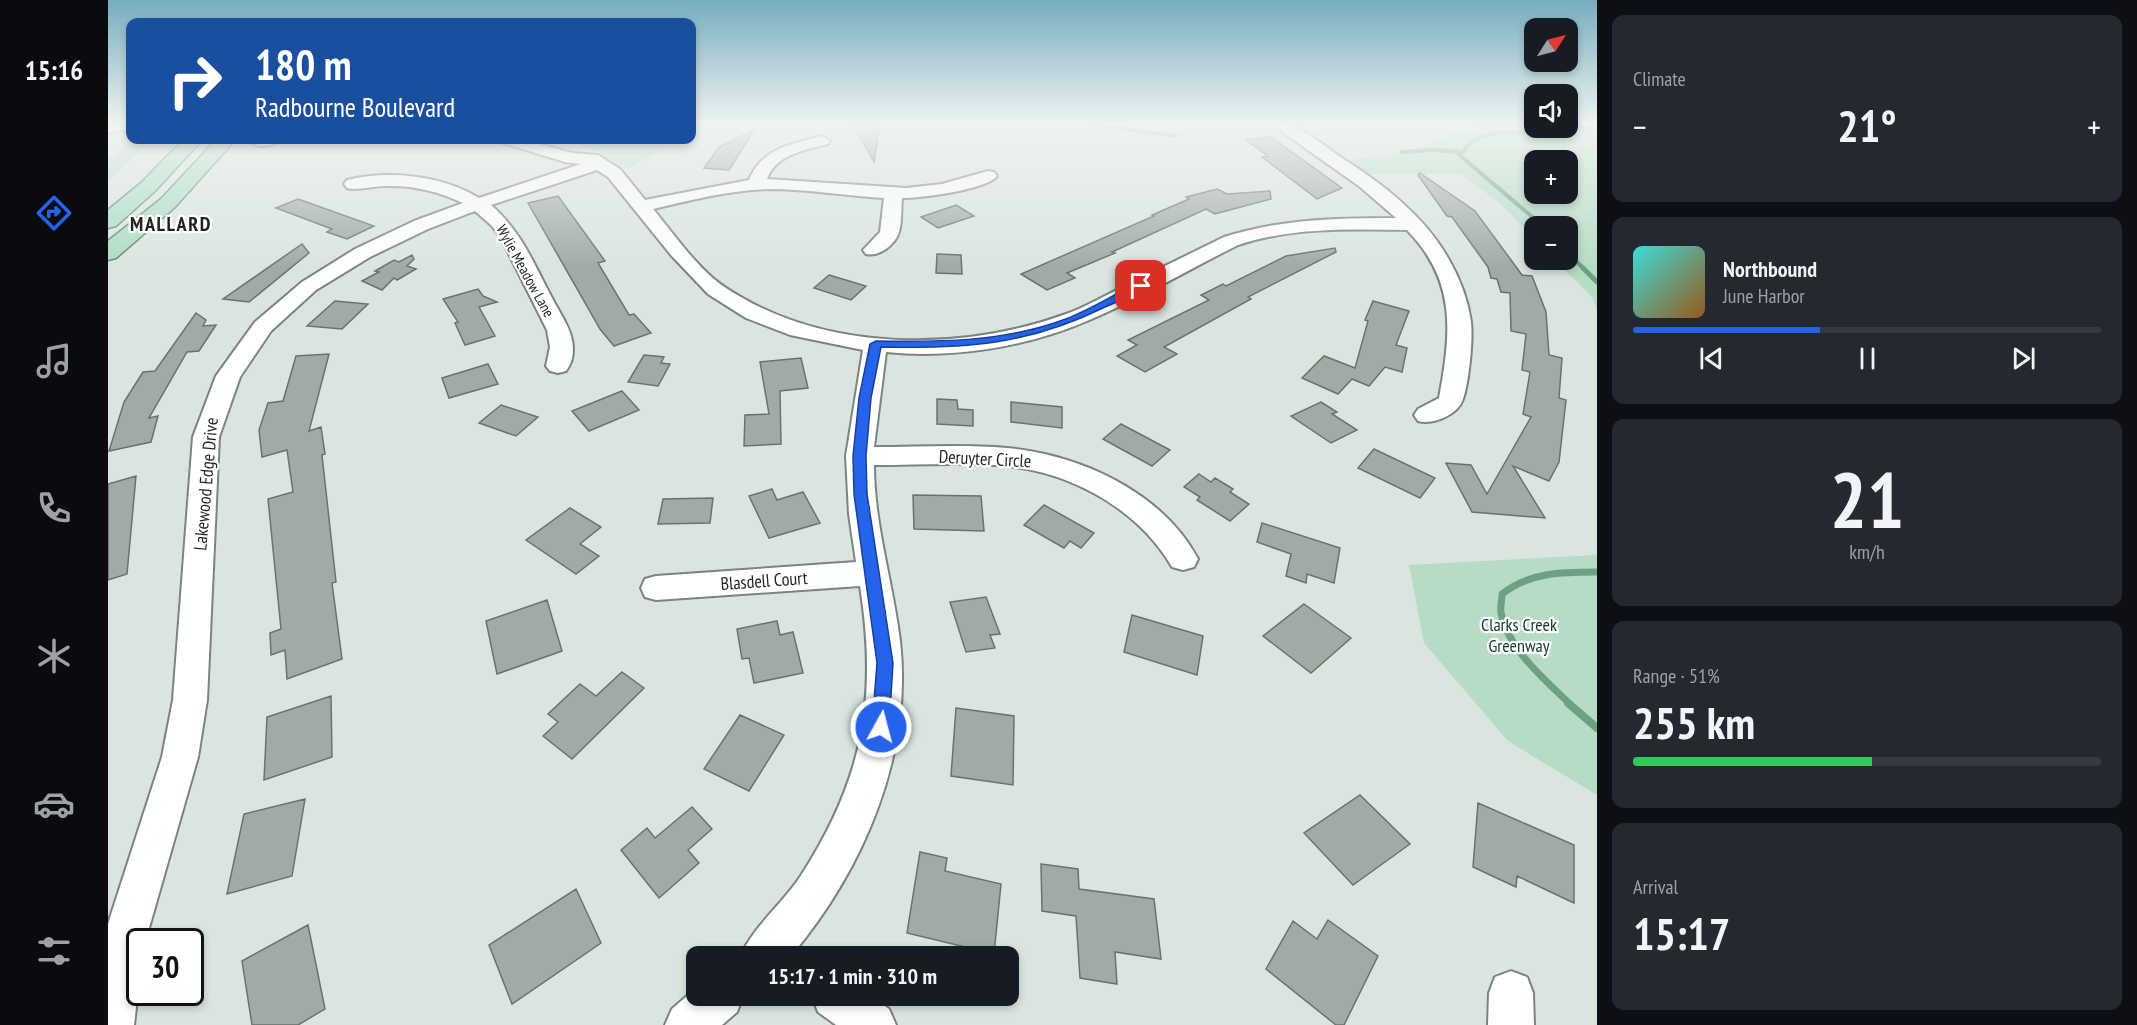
<!DOCTYPE html>
<meta charset="utf-8">
<style>
:root{--surface:#171b24;--page:#242831;--text:#f1f3f6;--muted:#9ea1a6;--line:#363941;--accent:#2563eb}
body{margin:0;font-family:"PT Sans Narrow",sans-serif;background:var(--page);color:var(--text);height:100vh;display:flex;flex-direction:column;font-size:22px;white-space:nowrap}
*{box-sizing:border-box;margin:0}
p{font-size:20px;color:var(--muted)}
.icon{flex:none;width:33px;height:33px;fill:none;stroke:currentColor;stroke-width:2;stroke-linecap:round;stroke-linejoin:round}
.map{position:relative;flex:1;overflow:hidden}
.sheet{display:flex;flex-direction:column;gap:15px;padding:15px;background:#0d0f14;width:540px}
.sheet>*{flex:none}
.top-card{position:absolute;left:18px;top:18px;width:570px;height:126px;border-radius:12px;box-shadow:0 3px 9px #0003;background:#1a4fa0;color:#fff;overflow:hidden}
.needle{width:39px;rotate:54deg}
.tools{position:absolute;left:1416px;top:18px;display:grid;gap:12px}
.tools a{display:grid;place-items:center;width:54px;height:54px;border-radius:12px;background:var(--surface);box-shadow:0 3px 9px #0003;font-size:30px}
.speed{position:absolute;left:18px;top:928px;display:flex;gap:12px;font-size:30px;font-weight:700;text-align:center}
.speed>*{display:grid;place-content:center;width:78px;height:78px;border-radius:50%;background:var(--surface);box-shadow:0 3px 9px #0003;line-height:1}
.speed .limit{border:3px solid #111;border-radius:9px;background:#fff;color:#111}
.pin{position:absolute;display:grid;place-items:center;width:51px;height:51px;color:#fff;margin:-26px;border-radius:12px;box-shadow:0 3px 9px #0006}
.me{position:absolute;width:66px;margin:-33px;rotate:7deg;stroke-linejoin:round;filter:drop-shadow(0 0 4px #0008)}
.turn{display:flex;align-items:center;gap:21px;height:126px;padding:0 30px;font-size:27px}
.turn .icon{width:78px;height:78px;stroke-width:2.5}
.turn b{display:block;font-size:42px;line-height:51px}
.big{font-size:45px;font-weight:800;line-height:1.1}
.sheet .widget{flex:1;display:flex;flex-direction:column;justify-content:center;gap:9px;min-width:0;padding:0 21px;border-radius:12px;background:var(--page)}
.sheet .dial{align-items:center;gap:0}
.dial b{font-size:78px;line-height:1}
.song{display:flex;align-items:center;gap:18px}
.cover{width:72px;height:72px;border-radius:9px;background:linear-gradient(135deg,hsl(180 70% 55%),hsl(30 70% 35%))}
.played{height:6px;border-radius:3px;background:linear-gradient(90deg,var(--accent) 40%,var(--line) 40%)}
.keys{display:flex;justify-content:space-around;direction:ltr}
.heat{display:flex;justify-content:space-between;align-items:center;font-size:33px;direction:ltr}
.charge{height:9px;border-radius:4px;background:linear-gradient(90deg,#34c759 51%,var(--line) 0)}
.trip{position:absolute;left:578px;top:946px;width:333px;height:60px;border-radius:12px;background:var(--surface);box-shadow:0 3px 9px #0003;font-weight:800;line-height:60px;text-align:center}
main{display:flex;flex:1;min-height:0}
.menu{display:flex;flex-direction:column;width:108px;justify-content:space-around;align-items:center;background:#090b0e;color:var(--muted)}
.menu .icon{width:42px;height:42px}
.menu .selected{color:var(--accent)}
.menu b{font-size:27px;color:var(--text)}
.map>svg:first-child{display:block}
.green{fill:#b7dbc5;fill-rule:evenodd}
.lines{fill:none;stroke-linecap:round;stroke-linejoin:round}
.stream-far3{stroke:#6ba282;stroke-width:4}
.stream-far2{stroke:#6ba282;stroke-width:5}
.stream-far1{stroke:#6ba282;stroke-width:7}
.stream{stroke:#6ba282;stroke-width:8}
.building{fill:#a1aba5;stroke:#6a726d;stroke-width:1.5}
.minor-casing{stroke:#7c847f;stroke-width:4}
.major-casing{stroke:#578c6d;stroke-width:3}
.minor{fill:#fff;fill-rule:evenodd}
.major{fill:#acdcc1;fill-rule:evenodd}
.route{fill:#2563eb;stroke:#184099;stroke-width:1.5}
.labels{text-anchor:middle;stroke-width:4.5;stroke-linejoin:round;paint-order:stroke}
.far-street-label{font-size:15px;fill:#1f2220;stroke:#fff}
.street-label{font-size:18px;fill:#1f2220;stroke:#fff}
.park-label{font-size:18px;fill:#0e3b25;stroke:#fff}
.far-district-label{font-size:20px;font-weight:bold;letter-spacing:1.5px;fill:#1f2220;stroke:#fff}
</style>
<main>
<nav class="menu">
<b>15:16</b>
<svg class="icon selected" aria-label="directions" viewBox="0 0 24 24"><path d="M12 3l9 9-9 9-9-9zM9 14v-3h6M13 9l2 2-2 2"/></svg>
<svg class="icon" aria-label="music" viewBox="0 0 24 24"><path d="M9 18V5l10-2v13"/><circle cx="6" cy="18" r="3"/><circle cx="16" cy="16" r="3"/></svg>
<svg class="icon" aria-label="phone" viewBox="0 0 24 24"><path d="M5 4h4l2 5-3 2q2 4 5 5l2-3 5 2v4C11 20 4 13 5 4z"/></svg>
<svg class="icon" aria-label="climate" viewBox="0 0 24 24"><path d="M12 3v18M4 7l16 10M4 17L20 7"/></svg>
<svg class="icon" aria-label="car" viewBox="0 0 24 24"><path d="M5 17H2v-5l4-1 3-4h7l3 4 3 1v5h-3M9 17h6M6 11h13"/><circle cx="7" cy="17" r="2"/><circle cx="17" cy="17" r="2"/></svg>
<svg class="icon" aria-label="filters" viewBox="0 0 24 24"><path d="M4 7h16M4 17h16"/><circle cx="9" cy="7" r="2"/><circle cx="15" cy="17" r="2"/></svg>
</nav>
<div class="map">
<svg width="1489" height="1025" viewBox="0 0 1489 1025">
<rect width="100%" height="100%" fill="#dbe5df"/>
<path class="green" d="M1373,124H1426V128H1460V124H1489V312L1485,298L1447,260H1460V226H1426V238L1394,205L1353,174H1261L1240,160L1291,154ZM1426,160H1460V194H1426Z
M22,139L43,140L0,181V158L8,157Z
M458,140H573L519,169L490,151Z
M1489,553V795L1400,741L1316,643L1301,565L1488,555Z"/>
<g class="lines">
<path class="stream-far3" d="M979,124L1068,136
M1293,152L1325,150L1355,152C1372,123 1419,135 1447,133C1461,132 1475,126 1489,125
M1348,152L1435,226
M1460,253L1476,269"/>
<path class="stream-far2" d="M1475,268L1489,282"/>
<path class="stream-far1" d="M1462,704C1437,680 1400,649 1393,613C1392,607 1394,600 1394,594C1422,572 1454,572 1489,572"/>
<path class="stream" d="M1460,703L1489,728"/>
</g>
<path class="building" d="M745,124H772L766,162Z
M646,130L621,170L596,168L611,147Z
M1163,137L1234,188L1209,199L1154,157L1160,156L1138,140Z
M1312,173L1367,211L1414,275L1424,276L1438,312L1441,355L1454,358L1451,398L1458,400L1451,462L1441,481L1405,466L1437,518L1364,512L1338,463L1363,465L1379,494L1423,417L1415,414L1422,372L1414,370L1418,334L1403,331L1402,293L1393,292L1389,279L1383,278L1380,267L1344,217L1339,216L1310,175Z
M1109,189L1119,194L1162,191L1163,199L1107,214L1098,209L1004,252L1007,253L959,273L967,278L939,290L913,274L1046,216L1044,215L1081,199L1078,197Z
M450,196L497,261L490,263L521,315L526,314L543,333L506,346L492,329L420,203Z
M190,199L266,226L239,239L219,232L224,229L168,208Z
M848,205L866,216L830,228L813,217Z
M194,244L201,253L141,302L115,299Z
M1227,248L1228,252L1140,297L1143,299L1056,347L1069,354L1037,372L1009,356L1029,345L1020,340L1101,300L1093,295L1115,284L1118,286L1178,256Z
M829,254L853,255L854,274L828,273Z
M304,255L306,259L299,266L308,269L289,280L286,278L274,290L254,281L271,272L267,271L286,260L291,262Z
M721,275L758,286L743,300L706,288Z
M370,289L375,296L389,302L371,307L387,336L357,345L347,323L350,322L335,299Z
M227,301L260,304L234,329L199,326Z
M1265,301L1301,311L1288,345L1299,348L1294,372L1277,367L1261,386L1244,379L1230,394L1194,378L1216,356L1247,368L1260,321L1257,320Z
M88,313L98,320L95,326L108,325L91,351L79,352L41,418L50,416L43,442L1,451L16,402L35,372L47,371Z
M221,354L201,431L213,427L217,454L214,455L228,582L224,583L234,659L179,679L177,650L163,655L162,633L173,629L160,499L185,492L179,450L154,457L151,430L160,403L175,401L188,356Z
M536,355L556,357L553,363L562,364L550,386L520,382Z
M693,358L700,388L672,391L673,444L636,446L637,415L661,414L652,362Z
M380,364L390,384L341,398L334,378Z
M514,391L531,410L481,431L464,411Z
M829,399L849,400L850,409L865,410V426L829,424Z
M903,402L954,407V428L903,422Z
M1213,402L1229,412L1224,414L1249,430L1223,443L1183,416Z
M393,405L430,417L408,436L371,423Z
M1013,424L1062,450L1044,466L995,439Z
M1266,449L1327,478L1312,498L1250,468Z
M1091,474L1103,482L1107,478L1125,489L1122,492L1141,504L1122,521L1089,500L1092,497L1076,487Z
M28,476L19,574L0,580V484Z
M664,489L669,500L695,492L712,523L661,538L641,496Z
M805,495L873,496L876,531L806,529Z
M605,498L602,523L550,524L555,499Z
M936,505L986,533L973,548L962,541L956,548L916,525Z
M462,508L493,527L472,544L491,556L468,574L418,540Z
M1154,523L1232,548L1226,583L1199,574L1198,583L1178,576L1183,554L1149,542Z
M878,597L892,634L882,635L887,648L858,652L842,602Z
M439,600L454,651L389,674L378,621Z
M1196,604L1243,638L1203,673L1155,636Z
M1024,615L1095,636L1089,675L1016,652Z
M669,621L672,635L685,632L695,673L646,683L641,658L634,659L629,629Z
M514,672L536,688L464,759L435,736L450,722L440,714L472,684L488,696Z
M223,696L224,757L156,780L159,717Z
M848,708L906,716L905,785L843,776Z
M632,715L676,735L641,791L596,769Z
M1252,795L1302,844L1245,885L1196,833Z
M197,799L184,876L119,894L136,814Z
M1370,803L1466,845V903L1409,876L1408,887L1365,867Z
M584,807L604,829L580,850L591,863L551,898L513,850L539,828L547,838Z
M812,852L839,858L837,871L893,884L886,954L799,933Z
M933,864L970,869L971,889L1046,899L1053,959L1007,952L1009,984L972,978L968,916L934,911Z
M468,889L493,943L404,1004L381,945Z
M1220,920L1270,956L1236,1025H1228L1158,969L1185,921L1209,939Z
M200,925L217,1009L190,1025H144L134,961Z"/>
<g class="lines">
<defs>
<path id="minor" d="M0,124H22V128L0,133Z
M1163,124C1169,124 1176,123 1181,124C1193,127 1220,148 1231,156C1272,182 1316,215 1340,258C1351,277 1360,299 1363,322C1365,339 1361,382 1355,399C1350,415 1325,425 1310,421L1306,415L1310,409L1331,398C1343,333 1349,281 1299,230C1242,229 1185,227 1130,245C1080,270 1031,299 979,321C919,347 843,359 778,352L766,447C810,447 855,444 899,448C973,455 1054,492 1090,559L1086,567L1075,570L1064,567C1031,510 964,472 898,466C855,462 809,465 766,465C766,525 785,582 792,641C805,755 755,871 682,957H632C645,927 674,904 692,877C755,780 770,699 752,586L548,600L537,597L533,588L537,579L548,576L748,562L741,514L738,456L755,350L682,335L638,318L600,294L563,255L500,177L489,170L383,205C413,231 426,264 444,298C451,312 461,325 464,340C466,351 465,362 458,371L450,373L442,371L438,366L442,347L439,330L393,238L384,226L367,211L320,229L262,257L208,290L163,331L132,377L111,437L99,700L90,757L37,942H32V973L26,1025H0V924L54,757L65,700L85,437L108,376L147,322L194,282L247,249L306,221L355,203C330,191 304,185 277,186C264,186 250,191 239,188L236,184L239,180C281,170 333,175 371,198L473,164L457,162L395,143L393,140H417L464,153L490,155L512,169L537,200L641,180C654,148 684,144 714,136L722,141L720,144C697,150 668,154 659,179L798,188L834,184L880,171L886,172L889,176C878,190 813,198 794,198C793,209 794,222 791,232C787,245 771,257 758,254L755,250L772,232L776,198C738,196 700,189 662,189C622,190 583,200 545,209C565,233 589,268 615,286C714,353 852,353 961,313C979,306 997,296 1014,287C1048,270 1082,254 1116,237C1173,219 1229,218 1288,218L1251,186Z
M140,140H172C165,148 147,148 140,140Z
M1403,971L1419,977L1425,993L1426,1025H1380L1381,993L1387,977Z
M588,988V996H635L629,1012L614,1025H557L564,1009Z
M704,996H763L781,1009L788,1025H728L710,1012Z"/>
<path id="major" d="M75,140H94L47,191L8,226L0,228V210L33,183Z
M108,140H127L67,207L8,258L0,260V241L53,199Z"/>
</defs>
<use href="#minor" class="minor-casing"/>
<use href="#major" class="major-casing"/>
<use href="#minor" class="minor"/>
<use href="#major" class="major"/>
</g>
<linearGradient id="sky" x2="0" y2="1"><stop stop-color="#76adbf"/><stop offset="0.46" stop-color="#eff3f1"/><stop offset="1" stop-color="#eff3f1" stop-opacity="0"/></linearGradient>
<rect width="1489" height="268" fill="url(#sky)"/>
<path class="route" d="M1029,283L1038,286C1028,295 1010,301 997,307C920,345 857,349 773,347L763,398L758,456L759,494L785,663L781,727L779,732L773,735L767,732L764,727L769,663L746,494L745,456L751,398L762,344L768,341C831,342 895,342 955,320C980,311 1005,295 1029,283Z"/>
<g class="labels">
<g class="far-street-label">
<text transform="translate(417 271) rotate(61)" y="5">Wylie Meadow Lane</text>
</g>
<g class="street-label">
<text transform="translate(877 459) rotate(3)" y="6">Deruyter Circle</text>
<text transform="translate(98 484) rotate(-85)" y="6">Lakewood Edge Drive</text>
<text transform="translate(656 581) rotate(-4)" y="6">Blasdell Court</text>
</g>
<g class="park-label">
<text x="1411" y="631">Clarks Creek<tspan x="1411" dy="21">Greenway</tspan></text>
</g>
<g class="far-district-label">
<text x="63" y="231">MALLARD</text>
</g>
</g>
</svg>
<div class="tools">
<a><svg class="needle" viewBox="-14 -14 28 28"><path d="M0-13l5 13h-10z" fill="#e53935"/><path d="M0 13l5-13h-10z" fill="#9ea1a6"/></svg></a>
<a><svg class="icon" aria-label="sound" viewBox="0 0 24 24"><path d="M4 9h4l5-4v14l-5-4H4zM17 9q2 3 0 6"/></svg></a>
<a>+</a>
<a>−</a>
</div>
<div class="speed"><div class="limit">30</div></div>
<div class="pin" style="left:1033px;top:286px;background:#d93025"><svg class="icon" aria-label="arrive" viewBox="0 0 24 24"><path d="M6 21V4h12l-3 4 3 4H6"/></svg></div>
<svg class="me" style="left:773px;top:727px" viewBox="-20 -20 40 40"><circle r="17" fill="#2563eb" stroke="#fff" stroke-width="3"/><path d="M0-11L8 9 0 5-8 9z" fill="#fff"/></svg>
<div class="trip">15:17 · 1 min · 310 m</div>
<div class="top-card">
<div class="turn"><svg class="icon" aria-label="right" viewBox="0 0 24 24"><path d="M7 20v-9h11M14 6l5 5-5 5"/></svg><div><b>180 m</b>Radbourne Boulevard</div></div>
</div>
</div>
<section class="sheet">
<div class="widget"><p>Climate</p>
<div class="heat"><a>−</a><b class="big">21°</b><a>+</a></div>
</div>
<div class="widget">
<div class="song"><i class="cover"></i><div><b>Northbound</b><p>June Harbor</p></div></div>
<div class="played"></div>
<div class="keys"><svg class="icon" aria-label="previous" viewBox="0 0 24 24"><path d="M18 5L8 12l10 7zM5 5v14"/></svg><svg class="icon" aria-label="pause" viewBox="0 0 24 24"><path d="M8 5v14M16 5v14"/></svg><svg class="icon" aria-label="next" viewBox="0 0 24 24"><path d="M6 5l10 7-10 7zM19 5v14"/></svg></div>
</div>
<div class="widget dial"><b>21</b><p>km/h</p></div>
<div class="widget"><p>Range · 51%</p><b class="big">255 km</b><div class="charge"></div></div>
<div class="widget"><p>Arrival</p><b class="big">15:17</b></div>
</section>
</main>
